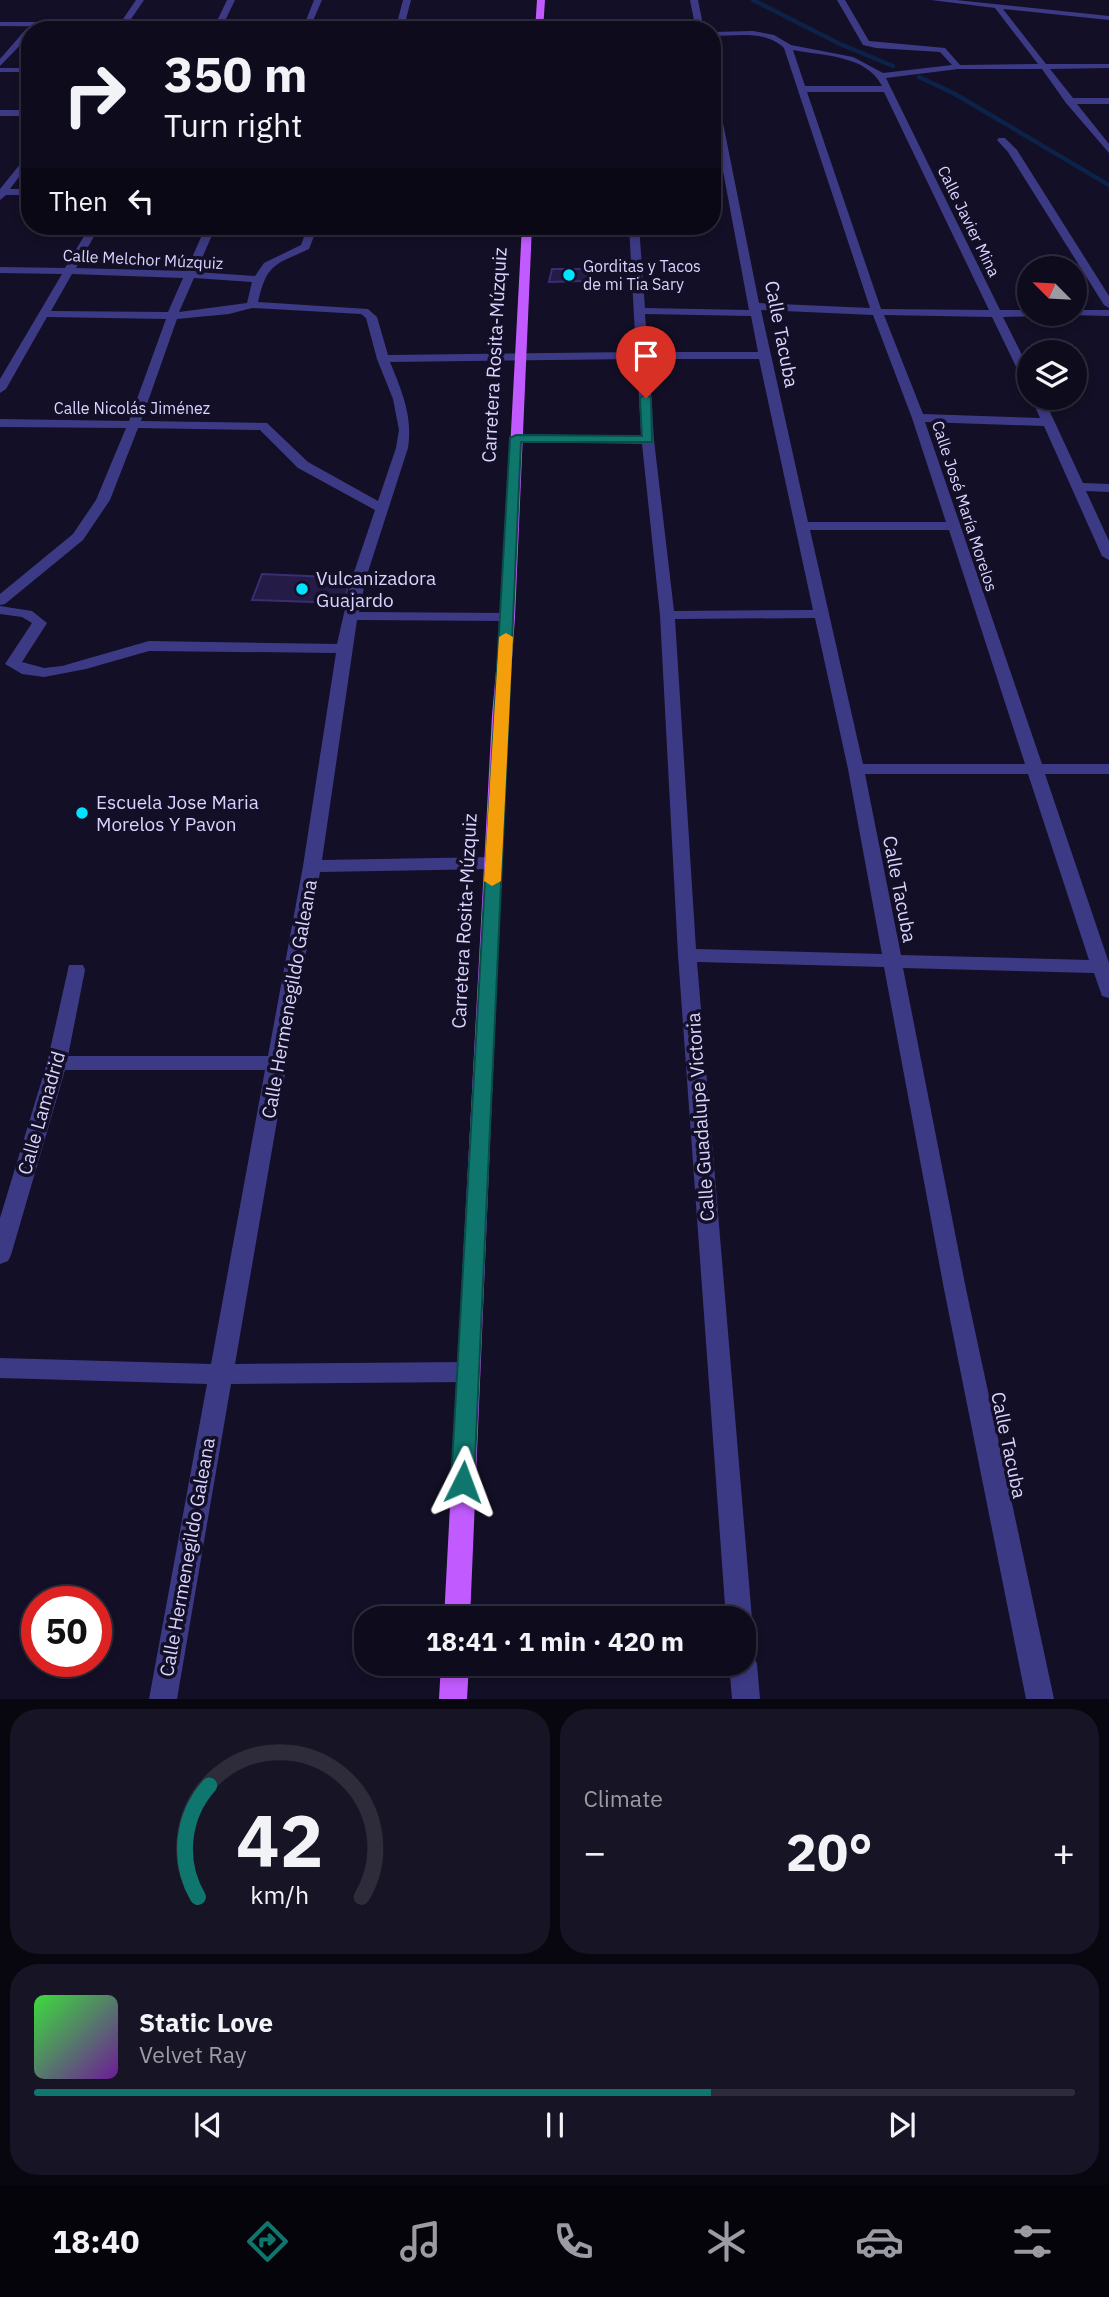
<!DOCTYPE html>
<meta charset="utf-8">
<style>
:root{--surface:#0e0b1c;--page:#171425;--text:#f1f3f6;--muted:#9b9ba3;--line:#2e2b3b;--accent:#0f766e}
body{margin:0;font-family:"IBM Plex Sans",sans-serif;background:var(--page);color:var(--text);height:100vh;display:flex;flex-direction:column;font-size:26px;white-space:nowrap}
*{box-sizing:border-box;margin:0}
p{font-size:23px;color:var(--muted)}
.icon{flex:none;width:38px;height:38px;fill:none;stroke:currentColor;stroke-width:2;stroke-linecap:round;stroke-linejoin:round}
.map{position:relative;height:1699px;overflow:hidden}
.drawer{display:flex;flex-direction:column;gap:10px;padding:10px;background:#08060f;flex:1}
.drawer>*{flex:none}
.banner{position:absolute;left:21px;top:21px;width:700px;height:214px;border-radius:28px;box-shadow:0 4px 10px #0003,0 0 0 2px var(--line);background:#0e0b1c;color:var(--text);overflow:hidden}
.needle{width:46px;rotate:294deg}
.fabs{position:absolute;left:1017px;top:256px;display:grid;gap:14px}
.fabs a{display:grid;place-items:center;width:70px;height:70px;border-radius:50%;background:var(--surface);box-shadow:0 4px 10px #0003,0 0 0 2px var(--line);font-size:35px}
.speed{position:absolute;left:21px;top:1586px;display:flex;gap:14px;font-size:35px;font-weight:700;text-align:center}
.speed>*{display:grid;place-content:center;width:91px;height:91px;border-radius:50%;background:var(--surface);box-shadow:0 4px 10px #0003,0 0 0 2px var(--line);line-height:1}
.speed .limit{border:10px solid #d22;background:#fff;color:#111}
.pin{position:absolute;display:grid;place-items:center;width:60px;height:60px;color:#fff;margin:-72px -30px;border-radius:50% 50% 50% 0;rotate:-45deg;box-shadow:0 0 7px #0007}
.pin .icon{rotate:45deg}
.me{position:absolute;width:77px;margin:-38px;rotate:3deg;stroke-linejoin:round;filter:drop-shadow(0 0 5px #0008)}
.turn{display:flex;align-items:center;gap:24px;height:147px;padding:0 28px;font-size:32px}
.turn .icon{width:91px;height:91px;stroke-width:2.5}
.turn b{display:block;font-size:49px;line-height:60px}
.then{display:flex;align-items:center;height:66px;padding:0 28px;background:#0003;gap:14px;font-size:26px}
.big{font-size:52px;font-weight:800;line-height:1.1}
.drawer .tile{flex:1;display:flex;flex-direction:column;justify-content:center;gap:10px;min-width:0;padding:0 24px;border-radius:28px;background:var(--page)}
.drawer .dial{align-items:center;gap:0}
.dial svg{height:182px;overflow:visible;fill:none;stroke:var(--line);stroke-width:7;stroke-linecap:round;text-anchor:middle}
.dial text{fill:var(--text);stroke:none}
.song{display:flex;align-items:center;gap:21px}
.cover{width:84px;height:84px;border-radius:10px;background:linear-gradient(135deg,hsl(120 70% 55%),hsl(280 70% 35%))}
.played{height:7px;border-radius:4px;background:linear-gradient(90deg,var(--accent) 65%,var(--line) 65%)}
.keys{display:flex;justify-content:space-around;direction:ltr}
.heat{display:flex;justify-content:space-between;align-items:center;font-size:38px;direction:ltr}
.drawer .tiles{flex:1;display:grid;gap:10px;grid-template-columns:1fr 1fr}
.tile:last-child{grid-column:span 2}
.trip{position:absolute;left:354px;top:1606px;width:402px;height:70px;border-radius:28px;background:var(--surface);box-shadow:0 4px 10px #0003,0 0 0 2px var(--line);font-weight:800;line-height:70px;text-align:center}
.tabs{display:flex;height:112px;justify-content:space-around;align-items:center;background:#06040b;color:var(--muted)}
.tabs .icon{width:49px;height:49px}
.tabs .current{color:var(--accent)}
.tabs b{font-size:32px;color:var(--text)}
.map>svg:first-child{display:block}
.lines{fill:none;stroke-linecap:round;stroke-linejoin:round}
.stream{stroke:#0c2248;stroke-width:4.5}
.building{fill:#241b47;stroke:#3b2d73;stroke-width:2}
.minor{fill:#3d3a85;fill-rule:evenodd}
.major{fill:#c25bff;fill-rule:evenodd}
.route{fill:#0f766e;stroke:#0a4d48;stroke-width:2}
.slow{fill:#f59e0b}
.poi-dot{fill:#00e5ff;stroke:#130f26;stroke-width:2.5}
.labels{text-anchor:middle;stroke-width:7;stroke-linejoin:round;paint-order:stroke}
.far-street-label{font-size:16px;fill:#d9d4ff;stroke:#130f26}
.far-poi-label{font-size:16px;fill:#d9d4ff;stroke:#130f26;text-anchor:start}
.street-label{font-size:19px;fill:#d9d4ff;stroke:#130f26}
.poi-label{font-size:19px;fill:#d9d4ff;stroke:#130f26;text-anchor:start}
</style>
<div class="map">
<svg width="1109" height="1699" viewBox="0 0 1109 1699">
<rect width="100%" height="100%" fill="#130f26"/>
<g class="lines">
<path class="stream" d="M753,0L840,44L893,66
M919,77L955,94L1109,185"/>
</g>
<path class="building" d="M552,269H592L585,281L549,282Z
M262,574L350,578L344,603L252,600Z"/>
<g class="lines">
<path class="minor" d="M136,0H144L129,22L216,23L227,0H235L224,23H305L314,0H322L312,23H397L403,0H411L405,23L540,24L544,26L540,28L221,27L220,30H212L214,27H126L124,30H116L118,27L0,26V22H121Z
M690,0H698L704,30H696Z
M837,0H845L869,41L945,48L960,65L1038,64L995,8L931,0H956L1109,16V20L1003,9L1046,64H1109V68L1050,69L1073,98H1109V104H1077L1109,144V153L1066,103L1042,69H958L886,78L1000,310H1029V313H1047L1042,316L1003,317L1029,369V385L1023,381L992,317L884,315L923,414L1040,418L1031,397H1043L1083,483L1109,484V492L1086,491L1109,541V560L1102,556L1044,426L925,422L1042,764H1109V774H1045L1109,963V998L1102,996L1094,973L903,968L966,1289L1054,1699H1026L944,1289L884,967L697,962L752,1619L748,1628L744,1630V1619H726L678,955L660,615L642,444L516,442L510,438L516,434L641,436L637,359L390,362C402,391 413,417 408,448L366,578L359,612L508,613L515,617L508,621L357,620L322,860L493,857L502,863L493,869L320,872L235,1364L468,1362L476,1365L480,1372L476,1379L468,1382L231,1384L177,1699H149L207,1384L0,1378V1358L211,1364L265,1070H65L11,1255L8,1261L0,1264V1218L47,1063L69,965H83L85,970L68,1056H268L303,866L336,653L149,651L86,669L44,677L22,674L5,664L32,623L22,617L0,614V606L32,611L47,623L22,662L44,668L62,666L149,641L337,644L352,578L375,510L298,468L260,430L138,428L110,500L83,540L5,604L0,605V594L73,534L96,500L126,428L0,427V419L129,421L166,319L47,317L6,389L0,393V379L62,274L0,273V267L65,268L90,226H100L76,268L186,271L206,226H216L196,272L255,276L264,263L301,245L308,226H318L309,249C275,265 267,263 258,302L368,309L377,317L388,355L636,352L629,226H639L645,308L749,310L712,112V86L716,88L759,303L870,308L784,48C766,30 736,36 712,36V32L753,31L774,35L791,45L853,57L883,73L952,65L940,52L876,48L863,45ZM793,50C823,56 867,55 882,86H805ZM807,92H884L989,310L881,309ZM72,274L183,278L168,312L51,311ZM194,278L252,282L247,303L179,312ZM252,308L361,314L366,318L377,359L393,399L399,430L396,448L378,501L308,462L267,423L141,421L177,319L229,314ZM761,310L873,315L912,418L946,522H808ZM645,314L751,316L758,352H648ZM649,359H759L813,610L674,611L654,440ZM810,530H949L1025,764H863ZM815,618L848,769L882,954L696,949L675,619ZM865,774H1028L1089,960L901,955Z
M27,28L34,30H30V35L0,66V59Z
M0,68H30V72H0Z
M0,110H30V116H0Z
M999,138H1005L1017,150L1109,296V308L1104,305L1008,152L997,140Z
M30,152V162L10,189H30V195H6L0,200V189Z
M1074,310H1109V316L1070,315L1069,313H1074Z
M744,1651L753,1655L757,1664L760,1699H732L729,1664H744Z"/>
<path class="major" d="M537,0H545L543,30H535Z
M522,226H532L515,617L508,715L470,1619H444L492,715L501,617Z
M441,1664H469L467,1699H439Z"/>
</g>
<path class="route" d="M646,394L651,398L652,442H521L474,1482L471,1489L463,1492L455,1489L451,1482L510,438L516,435L642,436L640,398Z"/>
<path class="slow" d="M506,633L513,637L501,881L492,886L484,881L499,637Z"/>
<g class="poi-dot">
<circle cx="569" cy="275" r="7"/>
<circle cx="302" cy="589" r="7"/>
<circle cx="82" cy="813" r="7"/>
</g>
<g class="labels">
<g class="far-street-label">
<text transform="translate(969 221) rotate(64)" y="6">Calle Javier Mina</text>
<text transform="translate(143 259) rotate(3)" y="6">Calle Melchor Múzquiz</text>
<text x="132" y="414">Calle Nicolás Jiménez</text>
<text transform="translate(965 506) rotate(72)" y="6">Calle José María Morelos</text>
</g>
<g class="far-poi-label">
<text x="583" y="272">Gorditas y Tacos<tspan x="583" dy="18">de mi Tia Sary</tspan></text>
</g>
<g class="street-label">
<text transform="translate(782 334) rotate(79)" y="7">Calle Tacuba</text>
<text transform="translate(494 355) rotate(-87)" y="7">Carretera Rosita-Múzquiz</text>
<text transform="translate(900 889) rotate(79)" y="7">Calle Tacuba</text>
<text transform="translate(464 921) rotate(-87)" y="7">Carretera Rosita-Múzquiz</text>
<text transform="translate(289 999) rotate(-80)" y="7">Calle Hermenegildo Galeana</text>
<text transform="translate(41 1113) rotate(-74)" y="7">Calle Lamadrid</text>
<text transform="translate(700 1117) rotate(-94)" y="7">Calle Guadalupe Victoria</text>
<text transform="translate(1009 1445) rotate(78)" y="7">Calle Tacuba</text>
<text transform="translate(187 1557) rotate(-80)" y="7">Calle Hermenegildo Galeana</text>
</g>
<g class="poi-label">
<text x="316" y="585">Vulcanizadora<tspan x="316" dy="22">Guajardo</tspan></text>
<text x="96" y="809">Escuela Jose Maria<tspan x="96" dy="22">Morelos Y Pavon</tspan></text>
</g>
</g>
</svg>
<div class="fabs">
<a><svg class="needle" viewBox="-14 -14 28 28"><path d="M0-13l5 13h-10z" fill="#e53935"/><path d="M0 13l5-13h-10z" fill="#9b9ba3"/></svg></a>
<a><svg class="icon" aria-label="layers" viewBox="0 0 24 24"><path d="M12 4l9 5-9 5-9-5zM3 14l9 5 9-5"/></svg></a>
</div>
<div class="speed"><div class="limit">50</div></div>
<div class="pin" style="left:646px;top:398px;background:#d93025"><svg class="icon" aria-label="arrive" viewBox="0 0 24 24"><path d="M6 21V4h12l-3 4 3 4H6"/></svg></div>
<svg class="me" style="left:463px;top:1482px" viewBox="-20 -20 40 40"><path d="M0-17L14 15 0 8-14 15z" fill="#0f766e" stroke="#fff" stroke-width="4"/></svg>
<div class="trip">18:41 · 1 min · 420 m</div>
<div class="banner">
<div class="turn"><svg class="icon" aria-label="right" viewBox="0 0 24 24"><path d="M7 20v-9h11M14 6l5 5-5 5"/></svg><div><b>350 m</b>Turn right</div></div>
<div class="then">Then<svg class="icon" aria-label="left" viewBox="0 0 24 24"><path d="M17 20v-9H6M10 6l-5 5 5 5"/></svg></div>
</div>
</div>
<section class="drawer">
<div class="tiles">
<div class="tile dial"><svg viewBox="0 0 100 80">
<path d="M14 69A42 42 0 1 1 86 69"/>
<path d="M14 69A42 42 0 0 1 19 20" stroke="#0f766e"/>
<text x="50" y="56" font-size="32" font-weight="700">42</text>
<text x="50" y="72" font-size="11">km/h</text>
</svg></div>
<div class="tile"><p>Climate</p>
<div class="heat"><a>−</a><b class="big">20°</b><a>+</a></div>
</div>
<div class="tile">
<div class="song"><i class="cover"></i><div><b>Static Love</b><p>Velvet Ray</p></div></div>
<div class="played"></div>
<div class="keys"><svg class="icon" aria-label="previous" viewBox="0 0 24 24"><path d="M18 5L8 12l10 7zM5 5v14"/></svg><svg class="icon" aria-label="pause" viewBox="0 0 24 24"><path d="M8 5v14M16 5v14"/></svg><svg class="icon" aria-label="next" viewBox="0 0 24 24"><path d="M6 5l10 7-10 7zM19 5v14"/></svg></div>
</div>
</div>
</section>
<nav class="tabs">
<b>18:40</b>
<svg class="icon current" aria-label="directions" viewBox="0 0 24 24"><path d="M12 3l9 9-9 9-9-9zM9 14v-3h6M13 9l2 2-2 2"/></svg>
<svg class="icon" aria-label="music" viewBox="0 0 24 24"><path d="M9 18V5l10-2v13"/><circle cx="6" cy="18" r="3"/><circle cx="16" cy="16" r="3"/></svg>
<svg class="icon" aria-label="phone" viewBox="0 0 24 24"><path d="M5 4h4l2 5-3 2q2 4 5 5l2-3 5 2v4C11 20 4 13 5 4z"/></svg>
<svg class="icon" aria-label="climate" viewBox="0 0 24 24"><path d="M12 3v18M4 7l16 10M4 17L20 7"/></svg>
<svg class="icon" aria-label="car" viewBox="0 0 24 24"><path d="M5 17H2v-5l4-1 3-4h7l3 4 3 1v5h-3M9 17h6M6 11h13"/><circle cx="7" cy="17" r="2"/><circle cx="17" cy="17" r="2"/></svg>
<svg class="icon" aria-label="filters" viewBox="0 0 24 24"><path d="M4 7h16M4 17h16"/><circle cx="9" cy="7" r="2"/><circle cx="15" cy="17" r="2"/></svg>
</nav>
